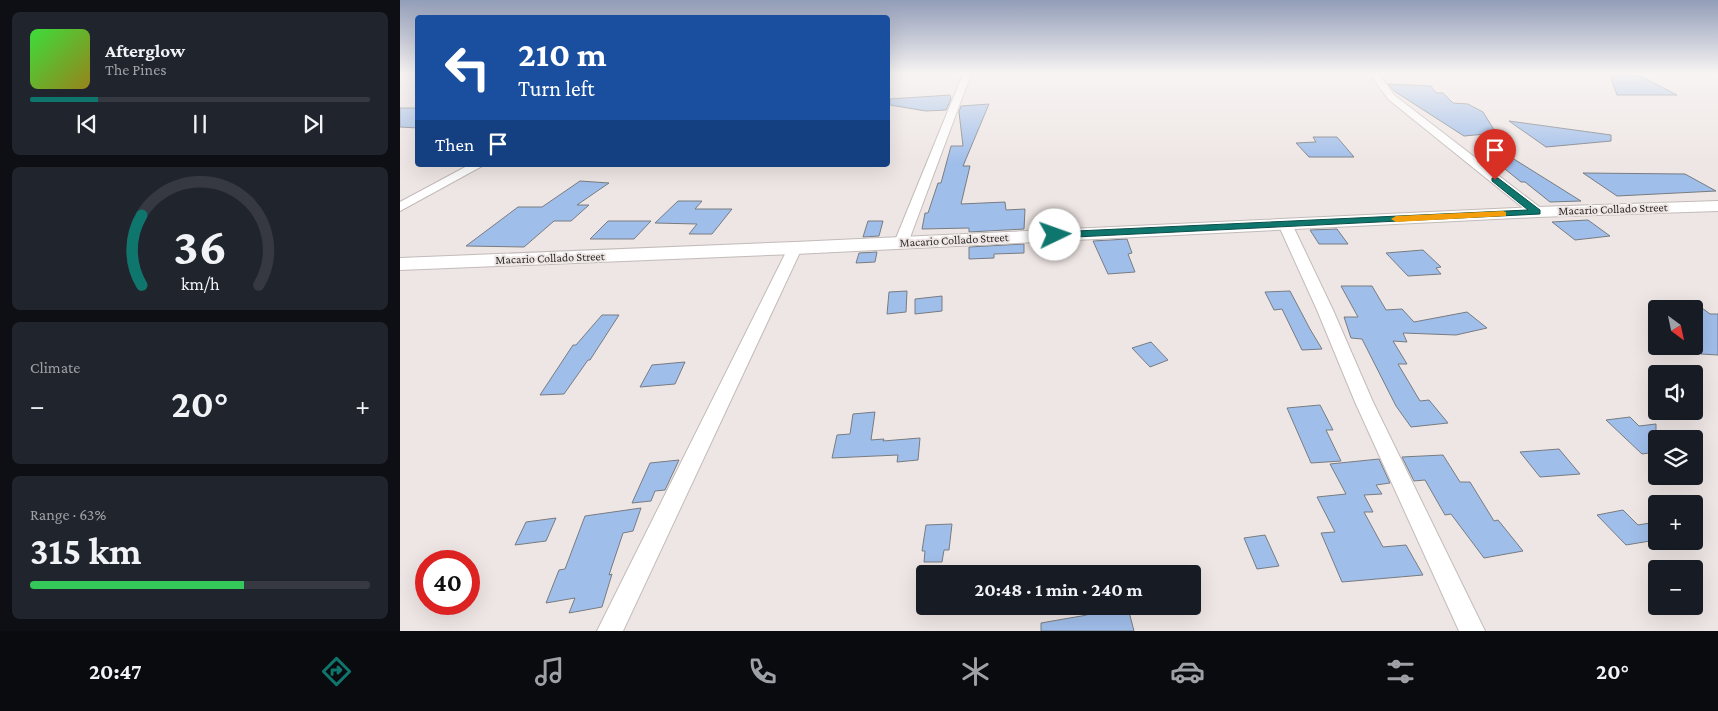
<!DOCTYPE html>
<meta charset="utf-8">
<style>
:root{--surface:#171b24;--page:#20242c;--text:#f1f3f6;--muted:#9ea1a6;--line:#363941;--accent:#0f766e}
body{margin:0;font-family:"Crimson Pro",serif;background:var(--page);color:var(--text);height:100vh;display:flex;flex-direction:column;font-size:19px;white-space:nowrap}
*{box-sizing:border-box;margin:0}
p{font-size:16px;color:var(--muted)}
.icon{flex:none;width:28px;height:28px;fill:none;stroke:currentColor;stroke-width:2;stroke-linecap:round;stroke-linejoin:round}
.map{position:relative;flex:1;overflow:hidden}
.panel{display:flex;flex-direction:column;gap:12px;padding:12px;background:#0d0f14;width:400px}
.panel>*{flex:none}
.guide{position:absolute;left:15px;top:15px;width:475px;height:152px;border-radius:5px;box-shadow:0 5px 20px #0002;background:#1a4fa0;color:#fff;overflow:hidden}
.needle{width:32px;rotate:147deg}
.fabs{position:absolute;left:1248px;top:300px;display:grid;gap:10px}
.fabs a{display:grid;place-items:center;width:55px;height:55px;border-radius:5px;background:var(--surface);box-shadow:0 5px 20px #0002;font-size:25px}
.speed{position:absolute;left:15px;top:550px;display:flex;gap:10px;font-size:25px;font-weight:700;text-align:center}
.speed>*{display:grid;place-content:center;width:65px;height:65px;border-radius:50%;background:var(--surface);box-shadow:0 5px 20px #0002;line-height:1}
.speed .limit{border:8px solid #d22;background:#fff;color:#111}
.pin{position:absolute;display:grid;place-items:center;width:42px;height:42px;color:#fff;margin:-51px -21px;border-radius:50% 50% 50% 0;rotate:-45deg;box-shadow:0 0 5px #0007}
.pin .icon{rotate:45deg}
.me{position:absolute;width:55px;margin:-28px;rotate:87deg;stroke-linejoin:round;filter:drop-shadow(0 0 4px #0008)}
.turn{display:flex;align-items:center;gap:18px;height:105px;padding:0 20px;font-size:22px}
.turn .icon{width:65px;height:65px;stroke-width:2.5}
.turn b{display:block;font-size:35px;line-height:42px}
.then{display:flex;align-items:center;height:48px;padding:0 20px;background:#0003;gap:10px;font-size:19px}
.big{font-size:38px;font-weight:700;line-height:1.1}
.panel .widget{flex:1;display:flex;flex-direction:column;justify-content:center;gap:8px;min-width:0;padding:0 18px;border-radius:8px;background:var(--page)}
.panel .dial{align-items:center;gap:0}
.dial svg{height:130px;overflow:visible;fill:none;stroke:var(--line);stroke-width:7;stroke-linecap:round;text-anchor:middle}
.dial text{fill:var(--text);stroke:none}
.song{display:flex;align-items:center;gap:15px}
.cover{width:60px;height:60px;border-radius:8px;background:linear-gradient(135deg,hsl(120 70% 55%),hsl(50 70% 35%))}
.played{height:5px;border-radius:2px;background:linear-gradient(90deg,var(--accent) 20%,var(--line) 20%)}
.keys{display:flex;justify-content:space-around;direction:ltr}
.heat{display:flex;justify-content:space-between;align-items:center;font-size:28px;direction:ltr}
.charge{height:8px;border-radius:4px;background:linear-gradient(90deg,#34c759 63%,var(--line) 0)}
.trip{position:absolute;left:516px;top:565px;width:285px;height:50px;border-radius:5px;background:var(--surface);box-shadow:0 5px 20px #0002;font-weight:700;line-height:50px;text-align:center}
.tabs{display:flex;height:80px;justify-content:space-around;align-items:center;background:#090b0e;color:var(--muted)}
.tabs .icon{width:35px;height:35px}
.tabs .on{color:var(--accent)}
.tabs b{font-size:22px;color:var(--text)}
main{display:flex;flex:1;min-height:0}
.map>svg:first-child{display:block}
.building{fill:#a0beea;stroke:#787c81}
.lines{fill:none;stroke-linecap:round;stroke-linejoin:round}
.street-casing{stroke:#c2bbb9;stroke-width:2}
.secondary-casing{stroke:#c2bbb9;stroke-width:2}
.street{fill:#fff;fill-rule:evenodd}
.secondary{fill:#fff;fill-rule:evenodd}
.route{fill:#0f766e;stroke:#0a4d48}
.slow{fill:#f59e0b}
.labels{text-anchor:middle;stroke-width:4;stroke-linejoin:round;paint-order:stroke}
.street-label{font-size:12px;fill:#312e2d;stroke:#eee6e4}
</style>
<main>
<section class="panel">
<div class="widget">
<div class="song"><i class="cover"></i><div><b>Afterglow</b><p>The Pines</p></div></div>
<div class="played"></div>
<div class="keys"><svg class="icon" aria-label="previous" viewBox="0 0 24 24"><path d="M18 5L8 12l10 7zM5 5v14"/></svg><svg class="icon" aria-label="pause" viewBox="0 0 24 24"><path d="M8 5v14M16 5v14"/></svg><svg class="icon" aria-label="next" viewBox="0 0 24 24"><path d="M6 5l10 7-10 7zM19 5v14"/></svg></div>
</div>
<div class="widget dial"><svg viewBox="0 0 100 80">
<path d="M14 69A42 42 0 1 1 86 69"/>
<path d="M14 69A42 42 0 0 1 14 26" stroke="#0f766e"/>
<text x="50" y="56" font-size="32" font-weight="700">36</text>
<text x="50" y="72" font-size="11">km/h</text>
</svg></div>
<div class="widget"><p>Climate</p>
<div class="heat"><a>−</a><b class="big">20°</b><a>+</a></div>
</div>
<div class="widget"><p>Range · 63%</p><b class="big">315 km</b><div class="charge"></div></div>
</section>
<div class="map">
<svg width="1318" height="631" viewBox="0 0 1318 631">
<rect width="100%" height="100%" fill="#eee6e4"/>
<path class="building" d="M1210,75H1238L1277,95H1217Z
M988,84L1031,86L1036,93H1043L1053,103L1068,104L1083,112L1096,133L1064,136L994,91Z
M550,95L551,99L546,110L526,111L490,105V99Z
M589,104L563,166H570L561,204L605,202L606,210L625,209L624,229L569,232V228L522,229L525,213H528L538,183H541L551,146H563L559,112L561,106Z
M0,108H18V128L0,127Z
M1109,121L1211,135V141L1146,147Z
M913,137H937L954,157H909L896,143L916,142Z
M1089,144L1109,156L1181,201L1150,202L1125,182H1121L1084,152Z
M1183,173L1285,174L1316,191L1217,196Z
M180,181L209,183L177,205H189L171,221H154L124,247L66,246L118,207H142Z
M278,201H302L295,209H332L312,234H289L297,224L255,223Z
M1188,220L1210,236L1175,240L1152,222Z
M208,221H251L234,239H190Z
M468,221H483L479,236L463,237Z
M937,229L948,244H919L910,230Z
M727,239L732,253L728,254L735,272L708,274L693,241Z
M624,244V253L594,254V258L569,259V247Z
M1023,250L1041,267L1036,268L1041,274L1008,276L986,253Z
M477,252L475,262L456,263L459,253Z
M941,286H972L986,310L1002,309L1014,322L1067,312L1087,328L1056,335L1003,333L1007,342L993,341L1007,364H998L1020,401L1029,400L1048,423L1011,427L996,406L962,339L951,338L944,317H958Z
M507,291L506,312L487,314L489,292Z
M890,291L910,329L922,349L902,350L882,309L874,310L865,292Z
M542,296V311L515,314V299Z
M1294,302L1310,314H1318V355L1301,354L1294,348Z
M202,315H219L190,360H188L164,394L140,395L173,345H176Z
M751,342L768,360L750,367L732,348Z
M285,362L275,384L240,387L252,365Z
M920,405L933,430H926L941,461L911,463L887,408Z
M475,412L471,440L484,439L483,441L520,438L518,460L497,462L498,455L432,458L437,435L450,434L453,414Z
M1230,417L1239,426L1256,424V452L1242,454L1206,420Z
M1159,449L1180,474L1140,477L1120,452Z
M1043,455L1060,482H1070L1094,521L1098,520L1123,551L1084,558L1051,514L1045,515L1025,480L1014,481L1002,457Z
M979,459L990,483L976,485L982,494L964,495L973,512H964L983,547L1006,545L1023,575L942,582L921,533L935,532L917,497L946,494L930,464Z
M279,460L265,490L255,491L251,501L232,503L250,463Z
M241,508L233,531L223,533L209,575L212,574L202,607L169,613L175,598L146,603L159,570L165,569L185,516Z
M1223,510L1238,525L1256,522V540L1226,545L1197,515Z
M156,518L146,541L115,545L126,522Z
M552,524L549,550H544L542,562H524L525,551H522L526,525Z
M865,535L879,566L857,569L844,538Z
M685,606H718L719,609L728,608L734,631H641V623L687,615Z"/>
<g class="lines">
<defs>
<path id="street" d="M563,74H572L565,90L508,243L506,246H496L494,243Z
M970,74H979L994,95L1142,209L1144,212L1142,215H1132L988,99Z
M69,165H84L0,211V202Z
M885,220L892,224L933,310L973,402L1085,631H1059L955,402L917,310L878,224Z
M395,244L400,245L402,248L223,631H197L388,248L390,245Z"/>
<path id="secondary" d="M1318,201V211L1137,217L395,254L0,270V258L395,242L1137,207Z"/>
</defs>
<use href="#street" class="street-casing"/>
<use href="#secondary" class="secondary-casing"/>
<use href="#street" class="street"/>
<use href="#secondary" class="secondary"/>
</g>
<linearGradient id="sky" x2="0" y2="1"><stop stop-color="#929db8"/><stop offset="0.45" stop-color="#f7f4f3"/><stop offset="1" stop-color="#f7f4f3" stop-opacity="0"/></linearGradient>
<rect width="1318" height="163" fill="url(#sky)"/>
<path class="route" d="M1092,178H1098L1140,210V214L655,238L650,235L655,232L1128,210L1092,181Z"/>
<path class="slow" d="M1103,211L1106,212V216L996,222L991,219L996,216Z"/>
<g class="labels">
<g class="street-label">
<text transform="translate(1213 209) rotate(-2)" y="4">Macario Collado Street</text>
<text transform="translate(554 240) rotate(-3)" y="4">Macario Collado Street</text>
<text transform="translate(150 258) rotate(-2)" y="4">Macario Collado Street</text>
</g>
</g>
</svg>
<div class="fabs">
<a><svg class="needle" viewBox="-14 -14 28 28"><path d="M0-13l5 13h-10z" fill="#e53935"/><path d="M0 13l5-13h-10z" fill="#9ea1a6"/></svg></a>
<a><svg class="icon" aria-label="sound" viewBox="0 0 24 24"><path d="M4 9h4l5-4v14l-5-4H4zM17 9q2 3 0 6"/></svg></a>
<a><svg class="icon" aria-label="layers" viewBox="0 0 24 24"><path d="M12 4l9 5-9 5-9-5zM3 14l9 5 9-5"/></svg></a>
<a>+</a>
<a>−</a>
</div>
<div class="speed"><div class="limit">40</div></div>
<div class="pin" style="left:1095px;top:180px;background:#d93025"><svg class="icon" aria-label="arrive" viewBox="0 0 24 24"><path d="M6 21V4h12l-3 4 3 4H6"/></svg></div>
<svg class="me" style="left:655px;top:235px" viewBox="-20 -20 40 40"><circle r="19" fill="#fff"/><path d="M0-13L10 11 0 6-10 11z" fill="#0f766e"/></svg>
<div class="trip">20:48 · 1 min · 240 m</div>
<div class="guide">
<div class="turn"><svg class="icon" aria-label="left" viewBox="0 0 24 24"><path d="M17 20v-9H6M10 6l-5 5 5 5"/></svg><div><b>210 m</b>Turn left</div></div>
<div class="then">Then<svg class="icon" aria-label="arrive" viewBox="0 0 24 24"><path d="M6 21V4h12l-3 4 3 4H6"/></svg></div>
</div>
</div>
</main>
<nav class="tabs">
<b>20:47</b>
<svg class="icon on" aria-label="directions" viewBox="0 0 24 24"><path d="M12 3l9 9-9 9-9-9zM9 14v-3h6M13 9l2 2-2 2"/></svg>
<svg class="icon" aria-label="music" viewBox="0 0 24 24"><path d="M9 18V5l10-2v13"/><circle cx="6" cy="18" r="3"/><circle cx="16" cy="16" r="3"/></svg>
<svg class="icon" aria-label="phone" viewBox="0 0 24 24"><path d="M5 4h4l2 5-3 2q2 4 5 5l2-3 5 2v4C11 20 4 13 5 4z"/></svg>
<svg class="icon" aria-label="climate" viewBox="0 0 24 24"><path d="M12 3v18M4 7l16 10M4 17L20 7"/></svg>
<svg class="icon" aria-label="car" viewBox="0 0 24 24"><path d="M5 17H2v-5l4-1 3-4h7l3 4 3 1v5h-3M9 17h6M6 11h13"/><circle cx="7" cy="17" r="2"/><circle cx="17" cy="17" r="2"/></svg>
<svg class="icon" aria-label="filters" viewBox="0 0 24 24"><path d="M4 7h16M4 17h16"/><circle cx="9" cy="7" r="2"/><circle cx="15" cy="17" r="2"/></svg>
<b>20°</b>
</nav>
